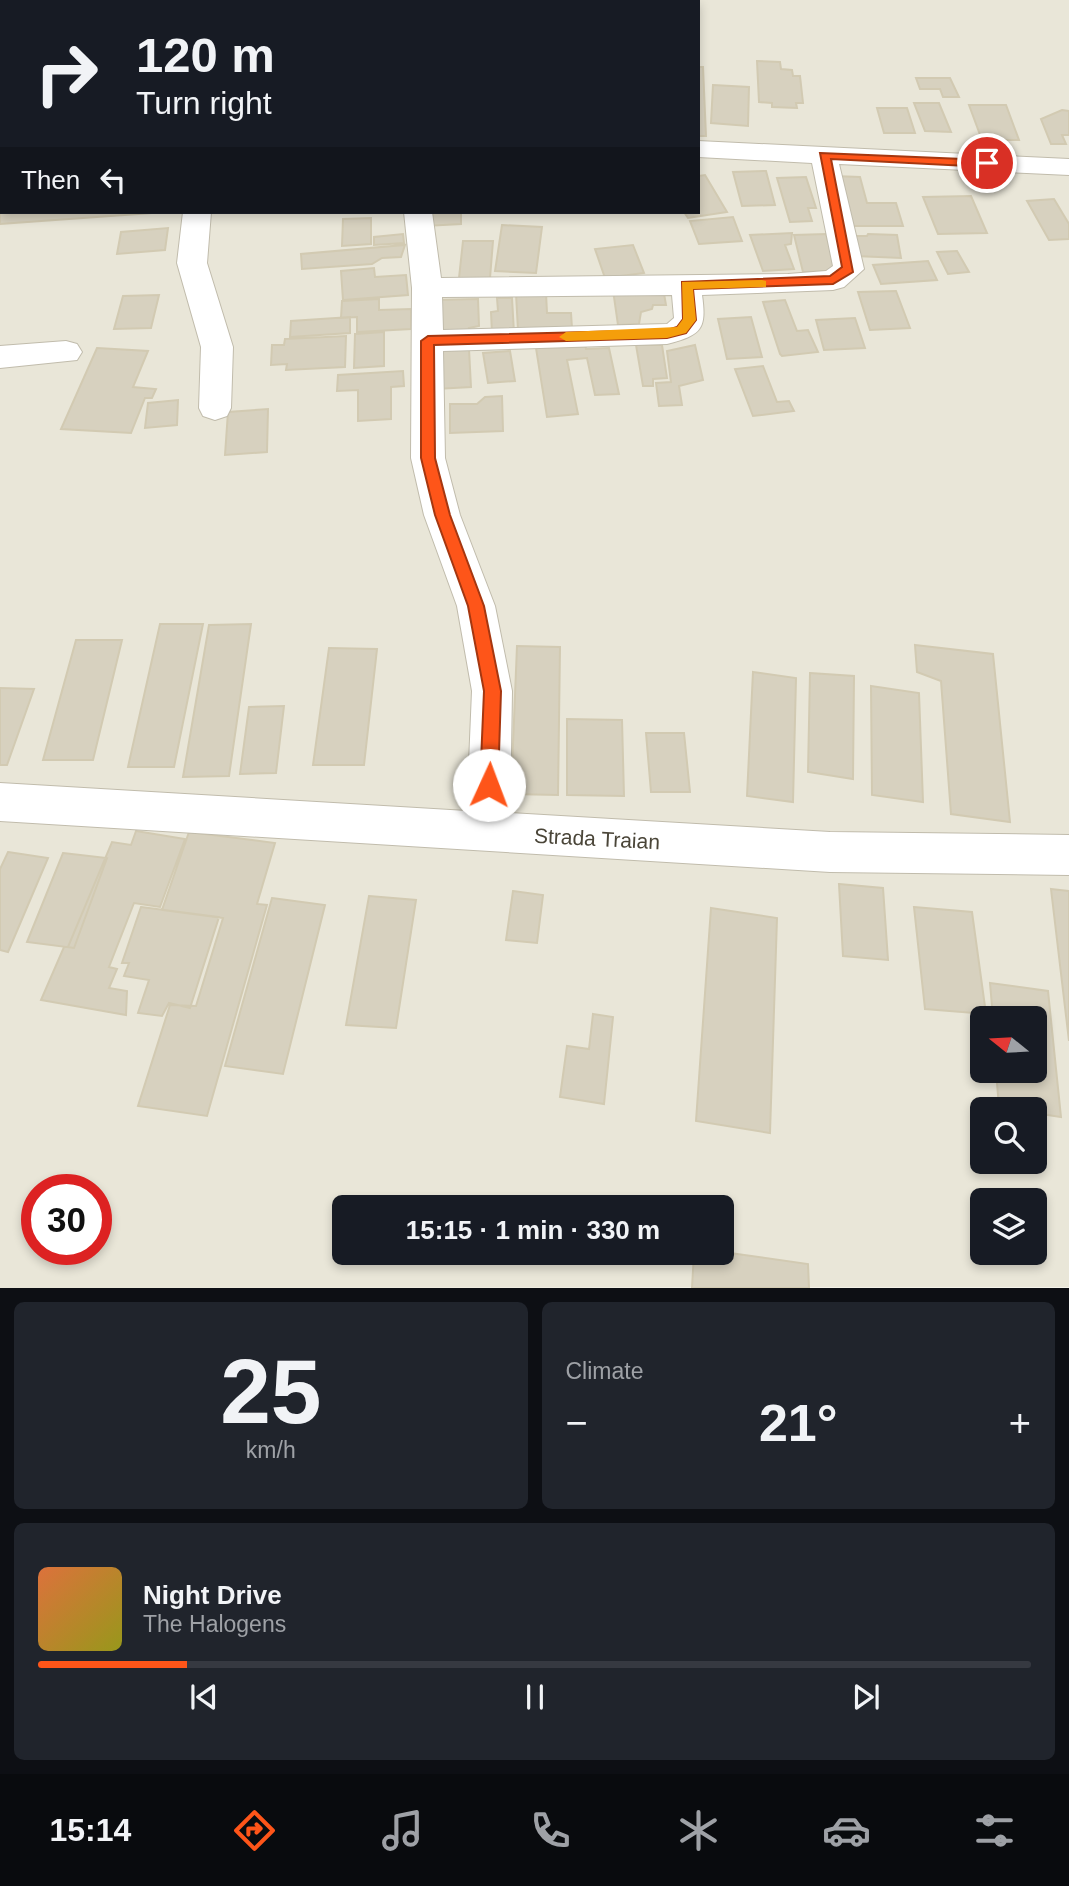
<!DOCTYPE html>
<meta charset="utf-8">
<style>
:root{--surface:#171b24;--page:#20242c;--text:#f1f3f6;--muted:#9ea1a6;--line:#363941;--accent:#fe5519}
body{margin:0;font-family:Arial,sans-serif;background:var(--page);color:var(--text);height:100vh;display:flex;flex-direction:column;font-size:26px;white-space:nowrap}
*{box-sizing:border-box;margin:0}
p{font-size:23px;color:var(--muted)}
.icon{flex:none;width:38px;height:38px;fill:none;stroke:currentColor;stroke-width:2;stroke-linecap:round;stroke-linejoin:round}
.map{position:relative;height:1288px;overflow:hidden}
.side{display:flex;flex-direction:column;gap:14px;padding:14px;background:#0d0f14;flex:1}
.side>*{flex:none}
.top-card{position:absolute;left:0px;top:0px;width:700px;height:214px;box-shadow:0 4px 10px #0003;background:#171b24;color:var(--text);overflow:hidden}
.needle{width:46px;rotate:288deg}
.controls{position:absolute;left:970px;top:1006px;display:grid;gap:14px}
.controls a{display:grid;place-items:center;width:77px;height:77px;border-radius:10px;background:var(--surface);box-shadow:0 4px 10px #0003;font-size:35px}
.speed{position:absolute;left:21px;top:1174px;display:flex;gap:14px;font-size:35px;font-weight:700;text-align:center}
.speed>*{display:grid;place-content:center;width:91px;height:91px;border-radius:50%;background:var(--surface);box-shadow:0 4px 10px #0003;line-height:1}
.speed .limit{border:10px solid #d22;background:#fff;color:#111}
.pin{position:absolute;display:grid;place-items:center;width:60px;height:60px;color:#fff;margin:-30px;border:4px solid #fff;border-radius:50%;box-shadow:0 2px 7px #0007}
.me{position:absolute;width:77px;margin:-38px;rotate:2deg;stroke-linejoin:round;filter:drop-shadow(0 0 5px #0008)}
.turn{display:flex;align-items:center;gap:24px;height:147px;padding:0 21px;font-size:32px}
.turn .icon{width:91px;height:91px;stroke-width:2.5}
.turn b{display:block;font-size:49px;line-height:60px}
.then{display:flex;align-items:center;height:66px;padding:0 21px;background:#0003;gap:14px;font-size:26px}
.big{font-size:52px;font-weight:600;line-height:1.1}
.side .card{flex:1;display:flex;flex-direction:column;justify-content:center;gap:10px;min-width:0;padding:0 24px;border-radius:10px;background:var(--page)}
.side .dial{align-items:center;gap:0}
.dial b{font-size:91px;line-height:1}
.song{display:flex;align-items:center;gap:21px}
.cover{width:84px;height:84px;border-radius:10px;background:linear-gradient(135deg,hsl(20 70% 55%),hsl(60 70% 35%))}
.played{height:7px;border-radius:4px;background:linear-gradient(90deg,var(--accent) 15%,var(--line) 15%)}
.keys{display:flex;justify-content:space-around;direction:ltr}
.heat{display:flex;justify-content:space-between;align-items:center;font-size:38px;direction:ltr}
.side .tiles{flex:1;display:grid;gap:14px;grid-template-columns:1fr 1fr}
.card:last-child{grid-column:span 2}
.trip{position:absolute;left:332px;top:1195px;width:402px;height:70px;border-radius:10px;background:var(--surface);box-shadow:0 4px 10px #0003;font-weight:600;line-height:70px;text-align:center}
.dock{display:flex;height:112px;justify-content:space-around;align-items:center;background:#090b0e;color:var(--muted)}
.dock .icon{width:49px;height:49px}
.dock .on{color:var(--accent)}
.dock b{font-size:32px;color:var(--text)}
.map>svg:first-child{display:block}
.residential{fill:#e9e6d8;fill-rule:evenodd}
.building{fill:#d7d1bf;stroke:#d2cab2;stroke-width:2}
.lines{fill:none;stroke-linecap:round;stroke-linejoin:round}
.minor-casing{stroke:#c1bcac;stroke-width:2}
.minor{fill:#fff;fill-rule:evenodd}
.route{fill:#fe5519;stroke:#a53710;stroke-width:2}
.slow{fill:#f59e0b}
.labels{text-anchor:middle;stroke-width:5;stroke-linejoin:round;paint-order:stroke}
.street-label{font-size:21px;fill:#4a4538;stroke:#fff}
</style>
<div class="map">
<svg width="1069" height="1288" viewBox="0 0 1069 1288">
<rect width="100%" height="100%" fill="#f5f3ea"/>
<path class="residential" d="M0,0H1069V1287L0,1288ZM2,2H698V212H2ZM982,1018H1034V1071H982ZM982,1110H1034V1162H982ZM37,1190H96V1250H37ZM982,1200H1034V1253H982ZM345,1208H723V1253H345Z"/>
<path class="building" d="M757,61L780,62L781,69L792,70L793,76H800L803,103H796L797,108L772,107V103L759,102Z
M698,67H703L706,136H698Z
M916,78H950L959,97H943L940,89H920Z
M713,85L749,87L748,126L711,123Z
M914,103H939L951,132L925,131Z
M969,105H1006L1019,140H982Z
M877,108H907L915,133H884Z
M1062,110L1069,111V135H1062L1066,144H1051L1041,119Z
M766,171L775,205L742,206L733,172Z
M705,175L727,212L688,218L684,212H698V176Z
M833,176L860,177L867,203H896L903,226H844Z
M806,177L816,208H808L812,221L790,222L777,178Z
M0,192L2,212H166L0,224Z
M971,196L987,233L938,234L923,197Z
M1054,199L1069,224V239L1049,240L1027,201Z
M425,212H461V224L425,226Z
M733,217L742,241L699,244L690,221Z
M371,218V244L342,246L343,219Z
M502,225L542,227L536,273L495,271Z
M168,228L165,250L117,254L121,232Z
M792,233L791,244L785,245L794,269L763,271L750,235Z
M403,234L404,243L374,245V237Z
M826,234L836,271L803,272L794,235Z
M868,234L897,235L901,258L855,256L852,236H867Z
M463,241H493L490,278H459Z
M405,245L401,257L382,258L372,264L302,269L301,254Z
M633,245L644,273L605,278L595,249Z
M957,251L969,272L948,274L937,252Z
M928,261L937,280L881,284L873,265Z
M374,268L375,277L406,275L408,295L343,300L341,271Z
M663,288L666,305H653L652,309L641,312L639,324L618,325L613,290Z
M896,291L910,328L870,330L858,292Z
M546,293L547,313H571L572,328L518,330L516,294Z
M159,295L151,328L114,329L123,296Z
M497,298H512L514,333H492L491,312L498,311Z
M379,299V310L411,309V329L357,332V317L341,318L342,301Z
M478,299L479,326L469,328L471,334L436,335V300Z
M785,300L797,331L808,330L818,352L782,356L780,354L763,302Z
M350,317V333L290,337L291,321Z
M751,317L762,357L727,359L718,319Z
M855,318L865,348L824,350L816,320Z
M384,332V366L354,368L355,334Z
M346,336L345,367L286,370L287,364L271,365L272,345H284L285,339Z
M584,338L586,349L609,348L619,394L595,395L587,358L567,360L578,414L547,417L535,342Z
M636,345H662L667,378L653,379V386H643Z
M695,345L703,380L679,386L682,405L659,406L656,383L671,382L667,351Z
M97,348L148,351L133,387L156,389L152,398H145L131,433L61,429Z
M469,349L471,387L436,389V350Z
M510,351L515,381L488,383L483,353Z
M763,366L777,402L789,401L794,411L753,416L735,369Z
M403,371L404,386L391,387V419L358,421V390L337,391L338,375Z
M502,396L503,431L450,433V404H477L485,397Z
M178,400L177,425L145,428L148,403Z
M268,409L267,452L225,455L228,412Z
M160,624H203L174,767H128Z
M251,624L229,776L183,777L209,625Z
M76,640H122L93,760H43Z
M915,645L993,654L1010,822L951,814L941,681L917,672Z
M517,646L560,647L558,795L511,794Z
M329,648L377,649L364,765H313Z
M753,672L796,678L793,802L747,796Z
M810,673L854,676L853,779L808,772Z
M871,686L919,693L923,802L872,795Z
M0,688L34,689L7,765H0Z
M284,706L276,773L240,774L249,707Z
M567,719L622,720L624,796L567,795Z
M646,733H684L690,792H651Z
M136,831L185,839L160,907L134,903L109,967L117,969L109,988L127,991L126,1015L41,1000L64,947H68L112,842L131,845Z
M189,832L275,843L257,904L267,905L207,1116L138,1106L170,1005L196,1006L223,918L162,910Z
M8,852L48,858L8,952L0,950V869Z
M63,853L107,858L74,948L27,942Z
M839,884L883,888L888,960L843,956Z
M1051,889L1069,891V1041Z
M513,891L543,895L537,943L506,940Z
M369,896L416,900L396,1028L346,1025Z
M272,898L325,905L283,1074L225,1066Z
M141,907L219,917L190,1008L169,1003L162,1016L138,1013L149,980L124,976L129,963H122Z
M914,907L972,912L986,1014L925,1009Z
M711,908L777,918L770,1133L696,1121Z
M990,983L1048,991L1061,1117L1034,1113V1110L999,1107L996,1071H1034V1018H993Z
M593,1014L613,1017L604,1104L560,1097L567,1046L589,1049Z
M723,1252L808,1264L809,1288H692L694,1253Z"/>
<g class="lines">
<defs>
<path id="minor" d="M0,103H2V119H0Z
M698,141L1069,159V175L839,164L864,269L844,287L833,290L702,295C707,330 701,335 667,344L443,351L445,458L460,515L495,606L512,691L510,813L830,832L1069,835V875L830,872L0,821V783L467,811L472,691L457,606L424,515L411,458L412,288L404,212H432L441,278L788,274L826,271L833,266L812,163L698,157ZM672,295L674,318L667,324L443,330L442,297Z
M183,212H211L207,263L233,347L231,408L227,416L215,420L203,416L199,408L201,347L177,263Z
M66,341L77,344L82,352L77,360L0,368V346Z"/>
</defs>
<use href="#minor" class="minor-casing"/>
<use href="#minor" class="minor"/>
</g>
<path class="route" d="M820,153L987,160L993,163L987,167L831,159L853,272L833,284L693,289L696,320L686,333L667,338L434,345L435,458L450,515L484,606L501,691L498,785L495,791H483L480,785L484,691L468,606L435,515L421,458V341L428,336L667,330L677,327L683,319L682,282L830,276L842,267Z"/>
<path class="slow" d="M762,280L766,281V287L693,289L696,320L686,333L667,338L566,341L559,337L566,332L677,327L683,319L682,282Z"/>
<g class="labels">
<g class="street-label">
<text transform="translate(597 839) rotate(3)" y="7">Strada Traian</text>
</g>
</g>
</svg>
<div class="controls">
<a><svg class="needle" viewBox="-14 -14 28 28"><path d="M0-13l5 13h-10z" fill="#e53935"/><path d="M0 13l5-13h-10z" fill="#9ea1a6"/></svg></a>
<a><svg class="icon" aria-label="search" viewBox="0 0 24 24"><circle cx="10" cy="10" r="6"/><path d="M15 15l6 6"/></svg></a>
<a><svg class="icon" aria-label="layers" viewBox="0 0 24 24"><path d="M12 4l9 5-9 5-9-5zM3 14l9 5 9-5"/></svg></a>
</div>
<div class="speed"><div class="limit">30</div></div>
<div class="pin" style="left:987px;top:163px;background:#d93025"><svg class="icon" aria-label="arrive" viewBox="0 0 24 24"><path d="M6 21V4h12l-3 4 3 4H6"/></svg></div>
<svg class="me" style="left:489px;top:785px" viewBox="-20 -20 40 40"><circle r="19" fill="#fff"/><path d="M0-13L10 11 0 6-10 11z" fill="#fe5519"/></svg>
<div class="trip">15:15 · 1 min · 330 m</div>
<div class="top-card">
<div class="turn"><svg class="icon" aria-label="right" viewBox="0 0 24 24"><path d="M7 20v-9h11M14 6l5 5-5 5"/></svg><div><b>120 m</b>Turn right</div></div>
<div class="then">Then<svg class="icon" aria-label="left" viewBox="0 0 24 24"><path d="M17 20v-9H6M10 6l-5 5 5 5"/></svg></div>
</div>
</div>
<section class="side">
<div class="tiles">
<div class="card dial"><b>25</b><p>km/h</p></div>
<div class="card"><p>Climate</p>
<div class="heat"><a>−</a><b class="big">21°</b><a>+</a></div>
</div>
<div class="card">
<div class="song"><i class="cover"></i><div><b>Night Drive</b><p>The Halogens</p></div></div>
<div class="played"></div>
<div class="keys"><svg class="icon" aria-label="previous" viewBox="0 0 24 24"><path d="M18 5L8 12l10 7zM5 5v14"/></svg><svg class="icon" aria-label="pause" viewBox="0 0 24 24"><path d="M8 5v14M16 5v14"/></svg><svg class="icon" aria-label="next" viewBox="0 0 24 24"><path d="M6 5l10 7-10 7zM19 5v14"/></svg></div>
</div>
</div>
</section>
<nav class="dock">
<b>15:14</b>
<svg class="icon on" aria-label="directions" viewBox="0 0 24 24"><path d="M12 3l9 9-9 9-9-9zM9 14v-3h6M13 9l2 2-2 2"/></svg>
<svg class="icon" aria-label="music" viewBox="0 0 24 24"><path d="M9 18V5l10-2v13"/><circle cx="6" cy="18" r="3"/><circle cx="16" cy="16" r="3"/></svg>
<svg class="icon" aria-label="phone" viewBox="0 0 24 24"><path d="M5 4h4l2 5-3 2q2 4 5 5l2-3 5 2v4C11 20 4 13 5 4z"/></svg>
<svg class="icon" aria-label="climate" viewBox="0 0 24 24"><path d="M12 3v18M4 7l16 10M4 17L20 7"/></svg>
<svg class="icon" aria-label="car" viewBox="0 0 24 24"><path d="M5 17H2v-5l4-1 3-4h7l3 4 3 1v5h-3M9 17h6M6 11h13"/><circle cx="7" cy="17" r="2"/><circle cx="17" cy="17" r="2"/></svg>
<svg class="icon" aria-label="filters" viewBox="0 0 24 24"><path d="M4 7h16M4 17h16"/><circle cx="9" cy="7" r="2"/><circle cx="15" cy="17" r="2"/></svg>
</nav>
